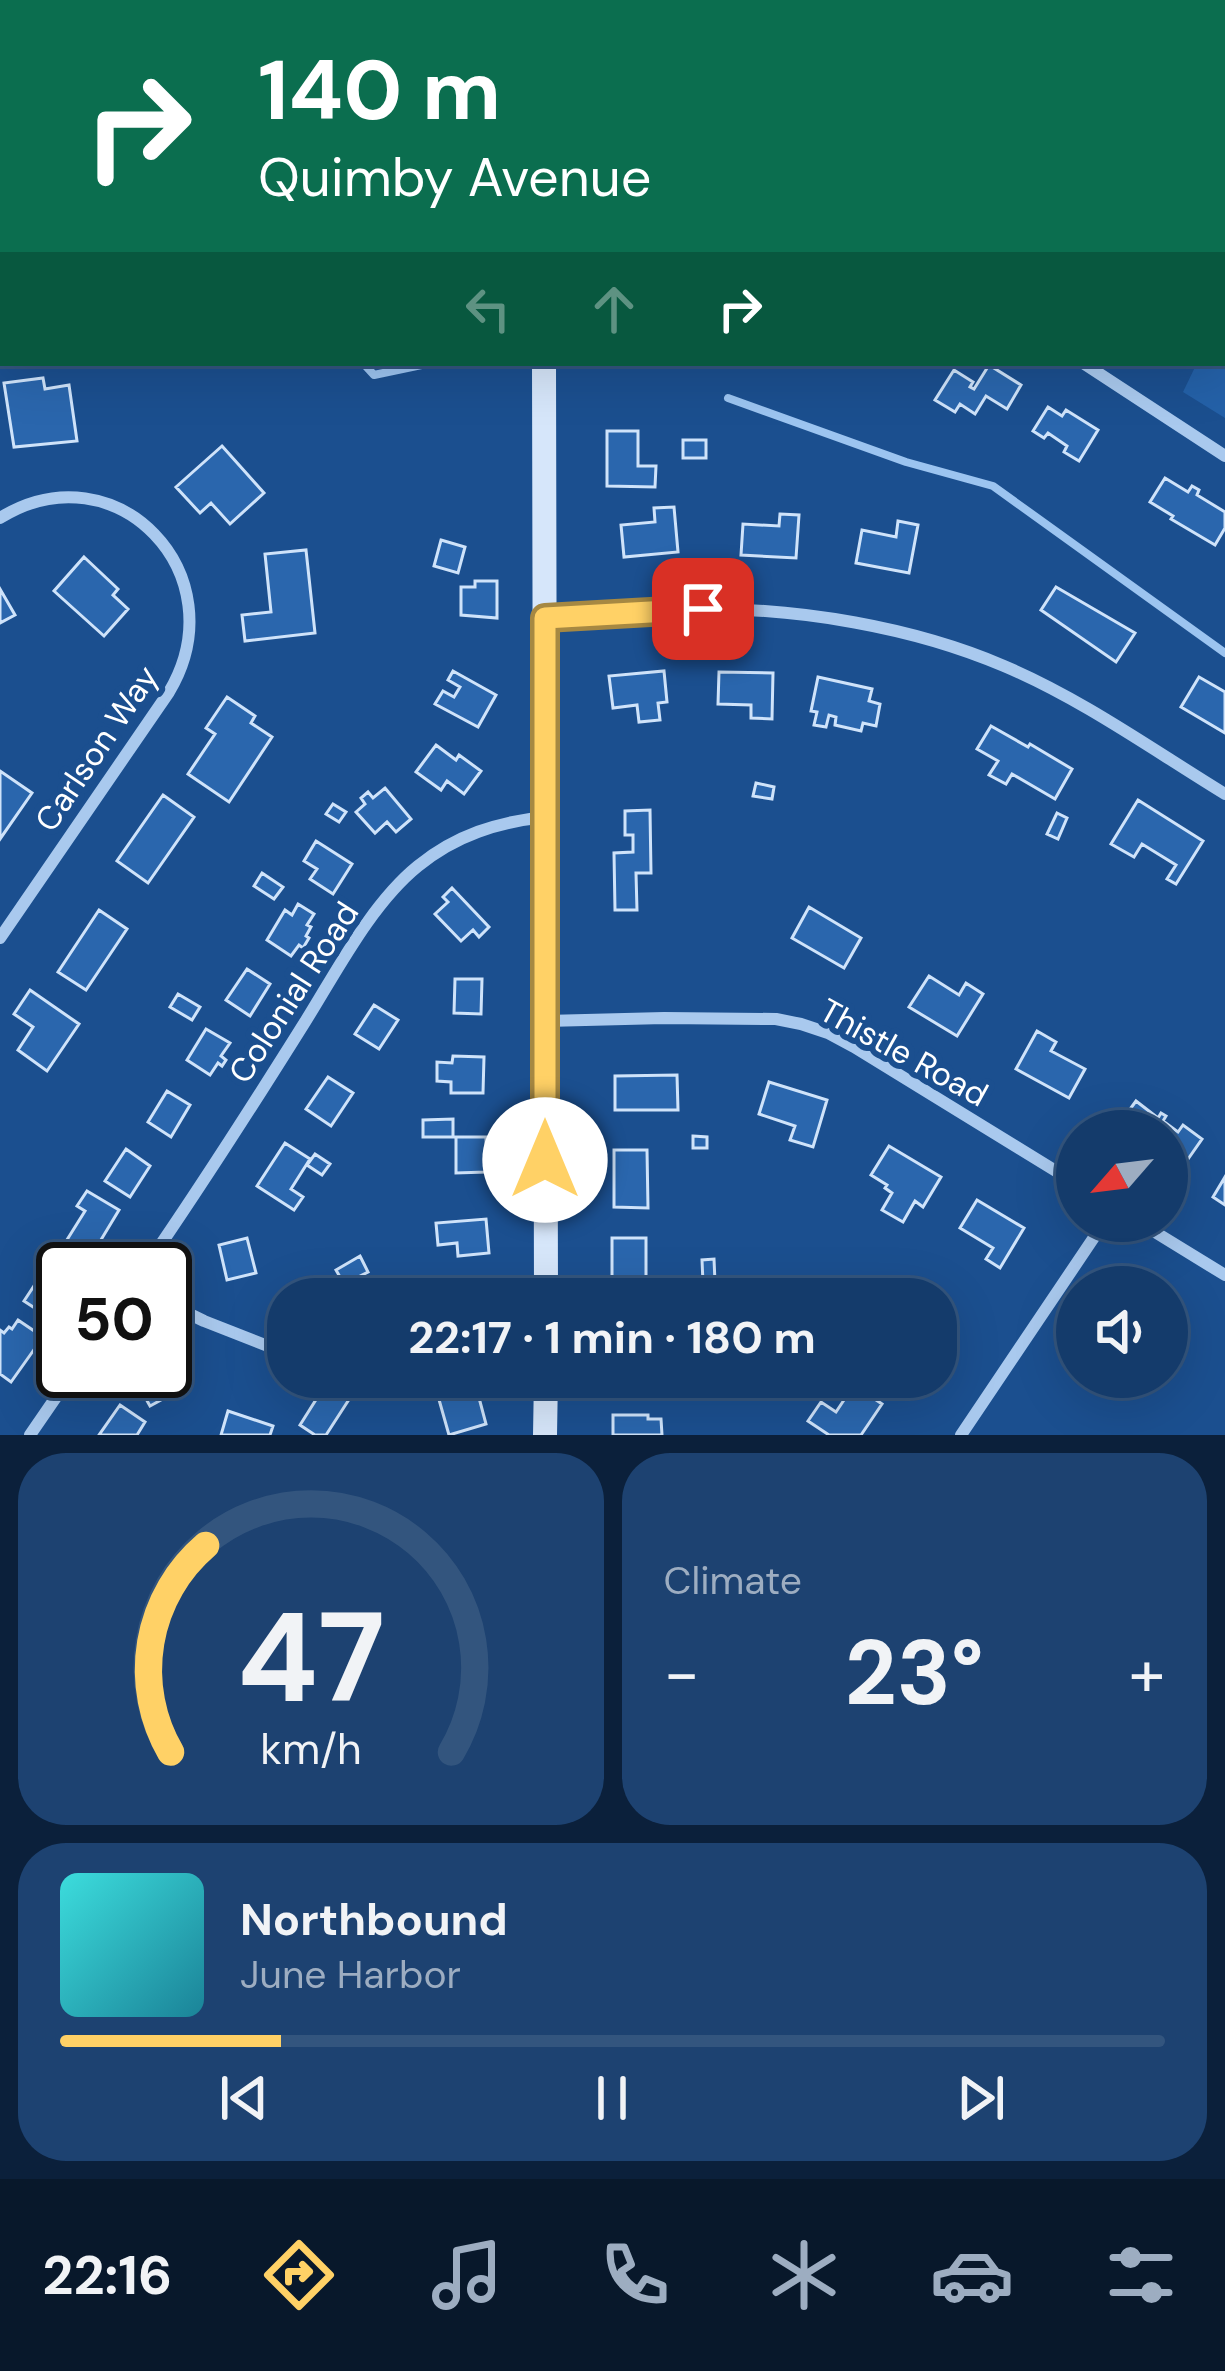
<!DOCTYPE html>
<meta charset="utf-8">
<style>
:root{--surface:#143b6b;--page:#1d4271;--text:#f1f3f6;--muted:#9dadc1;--line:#33557e;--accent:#ffd166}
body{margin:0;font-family:"DM Sans",sans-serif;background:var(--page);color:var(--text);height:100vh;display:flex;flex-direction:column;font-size:45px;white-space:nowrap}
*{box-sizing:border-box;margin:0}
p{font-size:39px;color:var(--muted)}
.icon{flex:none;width:66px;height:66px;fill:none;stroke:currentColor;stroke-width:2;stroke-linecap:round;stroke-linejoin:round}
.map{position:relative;height:1435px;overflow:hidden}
.details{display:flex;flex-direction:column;gap:18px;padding:18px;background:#0b203b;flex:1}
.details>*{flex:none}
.banner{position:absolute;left:0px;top:0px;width:1227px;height:366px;box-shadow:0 12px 48px #0002,0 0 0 3px var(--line);background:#0b6e4f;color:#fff;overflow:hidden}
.needle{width:78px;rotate:242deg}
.buttons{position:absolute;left:1056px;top:1110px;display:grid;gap:24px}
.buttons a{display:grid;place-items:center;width:132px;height:132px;border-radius:50%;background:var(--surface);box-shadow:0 12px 48px #0002,0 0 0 3px var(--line);font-size:60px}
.speed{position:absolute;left:36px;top:1242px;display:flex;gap:24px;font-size:60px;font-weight:700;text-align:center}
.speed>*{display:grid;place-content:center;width:156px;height:156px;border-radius:50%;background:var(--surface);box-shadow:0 12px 48px #0002,0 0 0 3px var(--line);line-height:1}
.speed .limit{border:6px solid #111;border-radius:18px;background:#fff;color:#111}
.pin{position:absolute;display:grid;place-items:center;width:102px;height:102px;color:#fff;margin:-51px;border-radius:24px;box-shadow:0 6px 18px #0006}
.me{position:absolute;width:132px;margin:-66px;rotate:0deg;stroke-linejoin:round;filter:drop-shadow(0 0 9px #0008)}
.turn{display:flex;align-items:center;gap:42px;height:252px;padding:0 60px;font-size:54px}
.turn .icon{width:156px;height:156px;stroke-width:2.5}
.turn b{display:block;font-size:84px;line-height:102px}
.lanes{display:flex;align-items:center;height:114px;padding:0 60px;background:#0003;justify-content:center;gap:60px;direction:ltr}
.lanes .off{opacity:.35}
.big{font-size:90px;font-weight:700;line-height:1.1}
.details .widget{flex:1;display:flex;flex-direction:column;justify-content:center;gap:18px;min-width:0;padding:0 42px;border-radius:48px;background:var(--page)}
.details .dial{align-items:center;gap:0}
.dial svg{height:312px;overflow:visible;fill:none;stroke:var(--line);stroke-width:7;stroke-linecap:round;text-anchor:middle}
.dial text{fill:var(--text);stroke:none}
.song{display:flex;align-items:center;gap:36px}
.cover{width:144px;height:144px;border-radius:18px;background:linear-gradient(135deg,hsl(180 70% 55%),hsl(190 70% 35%))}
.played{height:12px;border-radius:6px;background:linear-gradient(90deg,var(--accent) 20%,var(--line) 20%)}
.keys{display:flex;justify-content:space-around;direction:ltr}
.heat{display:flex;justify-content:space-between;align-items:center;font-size:66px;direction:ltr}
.details .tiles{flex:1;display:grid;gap:18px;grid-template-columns:1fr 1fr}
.widget:last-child{grid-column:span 2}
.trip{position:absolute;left:267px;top:1278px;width:690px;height:120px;border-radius:48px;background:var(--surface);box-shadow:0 12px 48px #0002,0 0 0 3px var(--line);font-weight:700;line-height:120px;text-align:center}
.tab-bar{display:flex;height:192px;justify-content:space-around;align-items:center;background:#08182b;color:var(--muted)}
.tab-bar .icon{width:84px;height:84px}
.tab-bar .selected{color:var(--accent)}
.tab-bar b{font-size:54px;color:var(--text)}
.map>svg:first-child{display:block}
.green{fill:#2461a8}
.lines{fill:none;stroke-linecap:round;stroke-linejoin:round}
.stream{stroke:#9cc4f0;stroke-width:8}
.building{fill:#2a66ad;stroke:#cfe3fa;stroke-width:3}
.minor{stroke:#a9c9ee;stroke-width:12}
.secondary{stroke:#d6e6fa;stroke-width:24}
.route-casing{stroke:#a68842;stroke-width:30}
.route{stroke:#ffd166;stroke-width:21}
.labels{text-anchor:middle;stroke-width:12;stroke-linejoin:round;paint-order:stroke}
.street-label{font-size:33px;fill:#fff;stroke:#1b4f8f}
</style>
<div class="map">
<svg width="1225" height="1435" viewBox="0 0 1225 1435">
<rect width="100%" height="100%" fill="#1b4f8f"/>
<path class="green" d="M0,0H203L204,3H3V100L0,98Z
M1225,303V418L1183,392L1197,363H1224Z"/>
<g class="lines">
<path class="stream" d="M0,77L3,78
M363,363L374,375L431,363
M728,398L906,462L993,486L1225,653"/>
</g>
<path class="building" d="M989,365L1021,385L1007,409L986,396L975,414L960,404L955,412L935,400L954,370L973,382L970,387L974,389Z
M43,378L45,389L69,385L77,441L14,447L4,383Z
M1048,407L1062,416L1066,410L1098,430L1079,461L1064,452L1067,446L1048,433L1044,438L1033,431Z
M607,431H638V466H656L655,487L607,486Z
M683,440H706V458H683Z
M222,446L264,493L230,524L211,503L200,513L176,487Z
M1165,478L1188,492L1192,486L1199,490L1197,495L1225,512V528L1215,545L1171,519L1173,516L1150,502Z
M674,507L678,552L624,557L621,525L655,522L654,508Z
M780,514L799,515L796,558L741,555L743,524L779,526Z
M898,521L918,525L909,573L856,563L862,530L896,537Z
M441,540L465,547L458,573L434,566Z
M306,550L315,633L245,641L242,615L271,612L265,554Z
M84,557L118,589L113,595L128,609L104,636L54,591Z
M475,581H497V618L461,615V587H475Z
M1056,587L1135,633L1116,662L1041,610Z
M0,589L15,615L0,623Z
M453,671L496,695L478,727L435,704L443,691L454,697L460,687L448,680Z
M664,671L667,702L658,703L660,720L639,722L637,705L613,708L609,676Z
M719,672L773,673L772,719L751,718V705L718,704Z
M818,677L872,689L869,701L880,704L876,726L863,723L861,731L835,725L836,717L829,715L826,727L814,725L817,712L811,711Z
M1199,677L1225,692V733L1181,707Z
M227,697L255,716L251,723L272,737L229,802L188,774L215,734L206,728Z
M991,726L1028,747L1030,744L1072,769L1055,799L1012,774L1006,784L989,775L998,761L977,749Z
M436,745L456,760L459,755L481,771L464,794L447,781L441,790L416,772Z
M0,771L32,793L0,839Z
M756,783L774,787L772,799L753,796Z
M385,788L411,819L396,832L387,822L375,833L356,812L365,804L361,798L368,792L373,798Z
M163,795L194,817L148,883L117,861Z
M1138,800L1203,841L1176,884L1167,879L1176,865L1142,844L1134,857L1111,844Z
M333,804L346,812L339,822L326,814Z
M650,810L651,873H636L637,910H615L614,853L633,852V835H625V811Z
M1057,813L1067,818L1058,839L1047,834Z
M316,841L352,864L333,894L310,879L317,869L304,861Z
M262,873L283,887L274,899L254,886Z
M452,888L489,927L479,937L473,930L461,941L435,914L448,902L443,897Z
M298,904L314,914L307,925L311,927L306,936L309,938L303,948L299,945L291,956L267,940L285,910L292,915Z
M809,907L861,938L844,968L792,938Z
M99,910L127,929L86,990L58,972Z
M247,969L270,984L250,1016L226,1000Z
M929,976L959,995L966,983L983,994L957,1036L909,1007Z
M455,979H482L481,1014L454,1013Z
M30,990L79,1024L47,1071L18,1050L33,1027L14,1014Z
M178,994L200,1007L192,1020L170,1007Z
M374,1005L398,1020L379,1049L355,1034Z
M206,1029L230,1043L221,1056L226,1060L222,1066L218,1063L210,1075L187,1060Z
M1037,1031L1056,1042L1051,1051L1085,1069L1069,1098L1016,1069Z
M453,1056L484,1057L483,1093H451V1082L437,1081V1062L452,1063Z
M677,1075L678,1110H615V1076Z
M328,1077L353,1093L331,1126L306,1109Z
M769,1082L827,1100L813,1147L790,1140L795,1126L759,1114Z
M167,1091L190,1105L171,1137L148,1122Z
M1136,1101L1158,1118L1161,1113L1166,1116L1163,1121L1178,1132L1183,1125L1202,1139L1186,1162L1167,1148V1131H1122L1117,1127Z
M453,1119V1137H423V1120Z
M693,1136L707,1137V1148H693Z
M456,1137H486V1172L456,1173Z
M285,1143L310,1159L291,1189L303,1197L294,1210L257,1186Z
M889,1146L941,1177L923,1207L915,1201L903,1222L882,1210L892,1193L885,1188L887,1185L871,1175Z
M126,1149L150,1166L130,1197L105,1181Z
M614,1150H647L648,1208L614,1207Z
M315,1154L330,1164L322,1175L307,1165Z
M1225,1177V1205L1213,1197Z
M87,1191L119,1210L90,1258L65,1243L85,1211L77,1206Z
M977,1200L1024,1228L1000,1268L986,1259L993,1248L960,1228Z
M486,1219L489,1253L458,1256L457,1243L438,1245L436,1223Z
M247,1238L256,1273L227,1280L219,1245Z
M612,1238H646V1295H612Z
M360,1256L368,1272L348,1282L358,1299H324L322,1296L344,1284L336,1270Z
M53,1257L71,1269H63V1297L50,1318L24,1301Z
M714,1259L715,1282L703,1283L702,1260Z
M1167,1302L1179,1309L1167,1331Z
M18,1320L43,1337L11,1382L0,1374V1330L4,1333L9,1327L12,1329Z
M169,1363L183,1388L150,1406L136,1381L154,1371H165V1365Z
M325,1377H348L359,1384L326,1435H315L300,1425L317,1398L313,1396Z
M444,1377H476L469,1386L470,1395L478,1394L486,1424L449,1435L436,1389L446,1386Z
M854,1385L882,1404L861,1435H829L808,1421L821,1402L836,1412Z
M120,1405L145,1422L137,1435H99Z
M228,1411L273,1426L270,1435H221Z
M613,1415H648V1419H661L662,1435H613Z"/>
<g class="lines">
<path class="minor" d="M1083,363L1225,456
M0,518C116,446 239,575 169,692L0,938
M545,618C597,614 648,609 700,609C799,608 913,627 1004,666C1082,699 1153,750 1225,794
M546,1021L664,1018L776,1019L801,1024L828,1033L854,1047L1077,1184
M1137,1221L1225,1275
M144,1269C200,1188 253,1105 305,1022C337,971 371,904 418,866C456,835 498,822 545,817
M165,1302L204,1321L288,1354
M30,1435L74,1371
M961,1435L1105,1221"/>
<path class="secondary" d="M537,0V3
M544,363L546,1299
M545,1435L546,1377"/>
</g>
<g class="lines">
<defs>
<path id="route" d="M545,1160V618L703,609"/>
</defs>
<use href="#route" class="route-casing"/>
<use href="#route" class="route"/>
</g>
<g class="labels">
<g class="street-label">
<text transform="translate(96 748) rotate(-56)" y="12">Carlson Way</text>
<text transform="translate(293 992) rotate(-57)" y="12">Colonial Road</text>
<text transform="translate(904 1052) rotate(29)" y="12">Thistle Road</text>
</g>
</g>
</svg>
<div class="buttons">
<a><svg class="needle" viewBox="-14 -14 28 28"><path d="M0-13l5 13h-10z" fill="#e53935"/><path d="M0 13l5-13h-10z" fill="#9dadc1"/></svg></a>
<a><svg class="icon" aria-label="sound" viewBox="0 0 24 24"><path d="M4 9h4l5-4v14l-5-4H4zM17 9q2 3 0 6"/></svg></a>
</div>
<div class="speed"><div class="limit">50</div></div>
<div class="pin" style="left:703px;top:609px;background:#d93025"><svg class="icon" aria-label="arrive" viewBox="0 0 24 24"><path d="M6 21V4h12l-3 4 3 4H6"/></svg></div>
<svg class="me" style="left:545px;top:1160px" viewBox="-20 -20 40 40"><circle r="19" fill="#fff"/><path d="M0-13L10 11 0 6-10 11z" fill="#ffd166"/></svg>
<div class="trip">22:17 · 1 min · 180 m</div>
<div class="banner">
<div class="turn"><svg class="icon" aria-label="right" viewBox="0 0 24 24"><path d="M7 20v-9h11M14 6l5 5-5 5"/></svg><div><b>140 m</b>Quimby Avenue</div></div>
<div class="lanes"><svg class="icon off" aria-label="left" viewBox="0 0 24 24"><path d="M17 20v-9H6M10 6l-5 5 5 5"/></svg><svg class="icon off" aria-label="ahead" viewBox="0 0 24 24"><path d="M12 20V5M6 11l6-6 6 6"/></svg><svg class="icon" aria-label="right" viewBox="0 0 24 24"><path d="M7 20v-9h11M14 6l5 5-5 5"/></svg></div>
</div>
</div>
<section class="details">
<div class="tiles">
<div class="widget dial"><svg viewBox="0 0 100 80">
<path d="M14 69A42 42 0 1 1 86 69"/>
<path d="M14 69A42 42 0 0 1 23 16" stroke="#ffd166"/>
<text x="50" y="56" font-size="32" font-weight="700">47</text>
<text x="50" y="72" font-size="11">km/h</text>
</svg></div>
<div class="widget"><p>Climate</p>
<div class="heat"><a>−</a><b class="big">23°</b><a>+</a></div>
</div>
<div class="widget">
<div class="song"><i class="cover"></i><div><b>Northbound</b><p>June Harbor</p></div></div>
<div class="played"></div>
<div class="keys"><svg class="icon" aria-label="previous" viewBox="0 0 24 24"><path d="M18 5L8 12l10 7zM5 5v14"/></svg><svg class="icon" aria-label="pause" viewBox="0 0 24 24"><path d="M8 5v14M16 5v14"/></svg><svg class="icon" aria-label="next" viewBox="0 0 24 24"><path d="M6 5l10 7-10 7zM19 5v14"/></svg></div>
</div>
</div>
</section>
<nav class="tab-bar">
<b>22:16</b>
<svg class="icon selected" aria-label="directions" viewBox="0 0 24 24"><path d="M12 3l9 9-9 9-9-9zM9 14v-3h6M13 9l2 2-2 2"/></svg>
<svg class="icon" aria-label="music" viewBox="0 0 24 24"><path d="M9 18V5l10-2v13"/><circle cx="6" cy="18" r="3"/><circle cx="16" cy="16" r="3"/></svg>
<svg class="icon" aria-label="phone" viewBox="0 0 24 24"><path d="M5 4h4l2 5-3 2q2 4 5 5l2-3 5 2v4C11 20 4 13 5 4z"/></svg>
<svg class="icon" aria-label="climate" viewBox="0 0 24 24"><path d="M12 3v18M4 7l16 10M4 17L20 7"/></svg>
<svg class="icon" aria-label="car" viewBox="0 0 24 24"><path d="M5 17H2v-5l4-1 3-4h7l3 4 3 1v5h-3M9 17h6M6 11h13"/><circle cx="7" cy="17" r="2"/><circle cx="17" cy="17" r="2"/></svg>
<svg class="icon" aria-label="filters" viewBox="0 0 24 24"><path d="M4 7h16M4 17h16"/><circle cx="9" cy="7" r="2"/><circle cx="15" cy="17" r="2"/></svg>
</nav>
